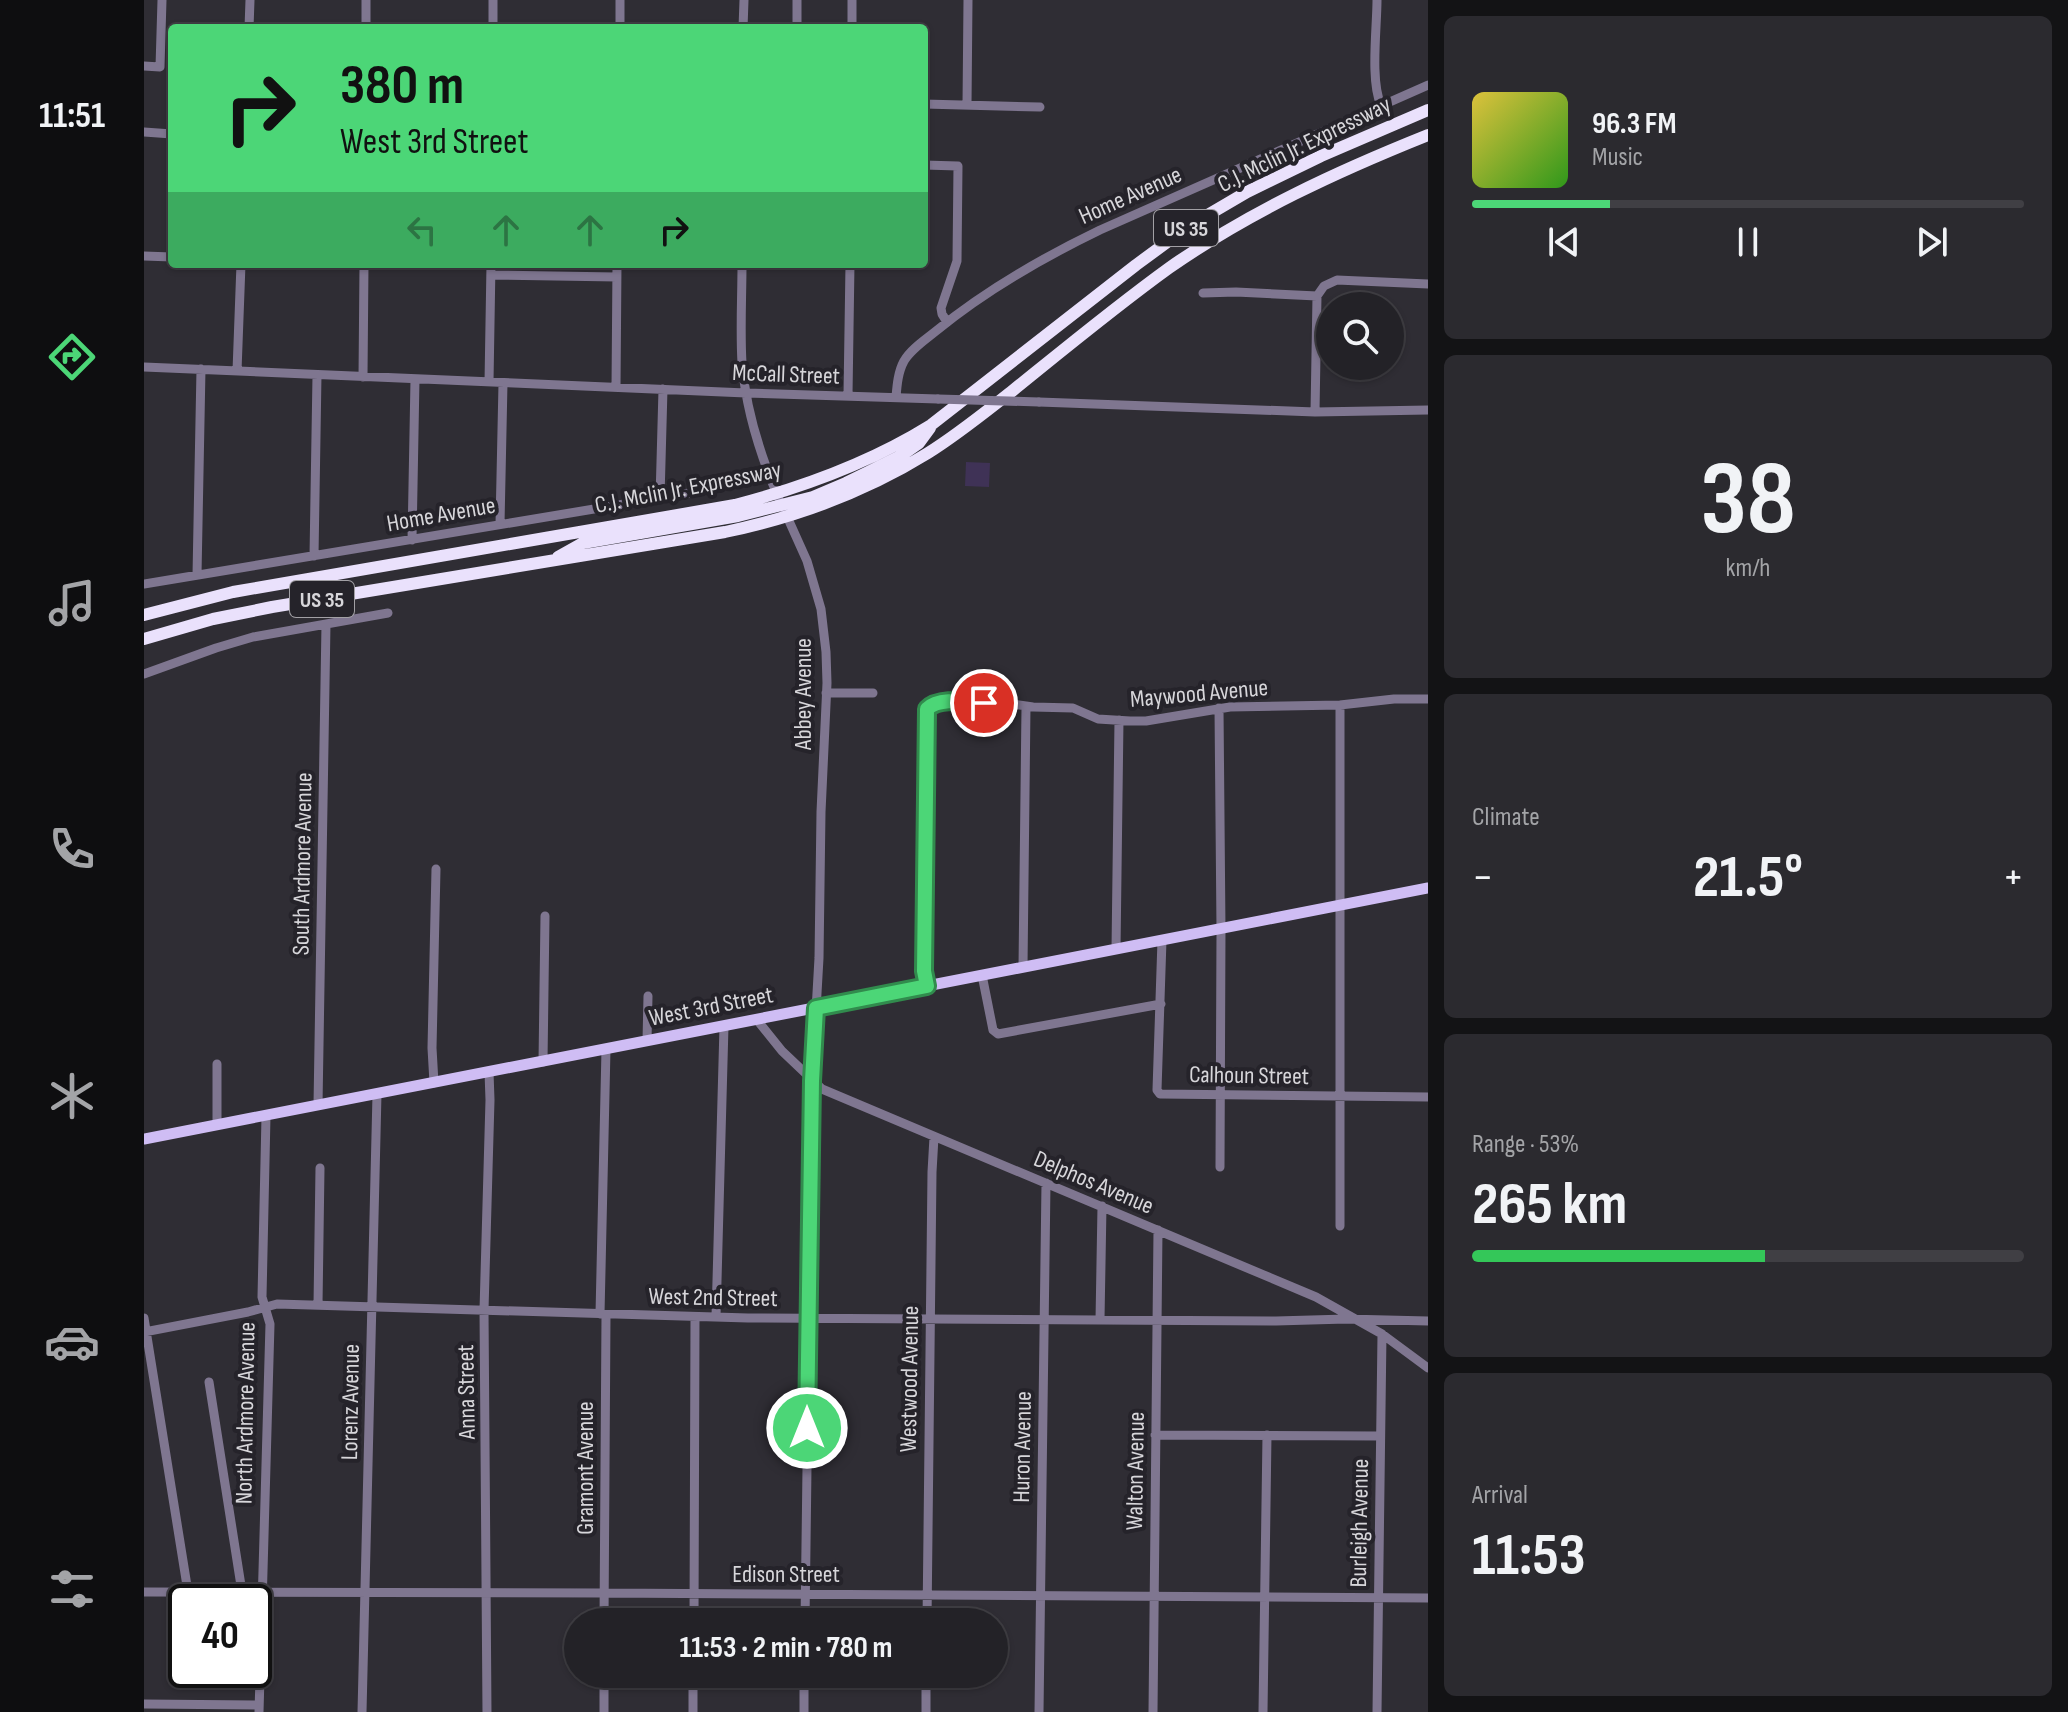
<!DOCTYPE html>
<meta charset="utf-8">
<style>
:root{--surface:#232227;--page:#2b2a2f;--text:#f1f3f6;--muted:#a3a4a7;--line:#403f44;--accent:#4cd677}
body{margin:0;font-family:"Sofia Sans Condensed",sans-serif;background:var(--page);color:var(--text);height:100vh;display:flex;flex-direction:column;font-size:30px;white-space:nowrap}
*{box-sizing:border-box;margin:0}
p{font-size:26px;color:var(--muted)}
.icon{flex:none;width:44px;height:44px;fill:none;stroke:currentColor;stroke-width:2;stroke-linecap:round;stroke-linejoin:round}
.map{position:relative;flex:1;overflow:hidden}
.panel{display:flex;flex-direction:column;gap:16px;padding:16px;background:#131315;width:640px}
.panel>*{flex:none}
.banner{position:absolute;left:24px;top:24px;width:760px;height:244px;border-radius:8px;box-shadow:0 2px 6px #0004,0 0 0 2px var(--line);background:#4cd677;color:#111;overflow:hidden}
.controls{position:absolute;left:1172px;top:292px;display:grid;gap:16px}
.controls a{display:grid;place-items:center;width:88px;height:88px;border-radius:50%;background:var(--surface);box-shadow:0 2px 6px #0004,0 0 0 2px var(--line);font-size:40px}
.speed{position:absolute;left:24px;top:1584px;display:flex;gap:16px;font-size:40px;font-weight:700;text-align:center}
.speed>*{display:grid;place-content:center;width:104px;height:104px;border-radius:50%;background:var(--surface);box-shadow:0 2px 6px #0004,0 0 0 2px var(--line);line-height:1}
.speed .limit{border:4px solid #111;border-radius:12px;background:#fff;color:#111}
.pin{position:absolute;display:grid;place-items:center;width:68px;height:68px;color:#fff;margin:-34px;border:4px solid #fff;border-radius:50%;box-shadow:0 2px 8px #0007}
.me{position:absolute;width:88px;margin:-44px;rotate:0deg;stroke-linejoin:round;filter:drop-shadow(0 0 6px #0008)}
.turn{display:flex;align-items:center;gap:28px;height:168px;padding:0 40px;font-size:36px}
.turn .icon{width:104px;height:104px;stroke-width:2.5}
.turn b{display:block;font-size:56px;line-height:68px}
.lanes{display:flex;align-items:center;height:76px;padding:0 40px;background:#0003;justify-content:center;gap:40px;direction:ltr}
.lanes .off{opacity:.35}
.big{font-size:60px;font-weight:700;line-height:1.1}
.panel .tile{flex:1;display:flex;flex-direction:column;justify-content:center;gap:12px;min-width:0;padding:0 28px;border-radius:12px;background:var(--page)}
.panel .dial{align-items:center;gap:0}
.dial b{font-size:104px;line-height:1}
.song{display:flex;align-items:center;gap:24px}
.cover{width:96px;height:96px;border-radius:12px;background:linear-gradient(135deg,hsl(50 70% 55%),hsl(110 70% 35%))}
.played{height:8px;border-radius:4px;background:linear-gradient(90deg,var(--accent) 25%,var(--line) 25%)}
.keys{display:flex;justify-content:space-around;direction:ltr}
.heat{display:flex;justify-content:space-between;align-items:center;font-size:44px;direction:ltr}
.charge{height:12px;border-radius:6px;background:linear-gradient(90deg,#34c759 53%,var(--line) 0)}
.trip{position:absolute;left:420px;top:1608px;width:444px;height:80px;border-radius:40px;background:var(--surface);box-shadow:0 2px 6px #0004,0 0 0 2px var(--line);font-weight:700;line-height:80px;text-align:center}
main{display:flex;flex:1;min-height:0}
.tabs{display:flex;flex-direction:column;width:144px;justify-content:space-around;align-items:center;background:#0e0e10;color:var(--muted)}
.tabs .icon{width:56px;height:56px}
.tabs .selected{color:var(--accent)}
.tabs b{font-size:36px;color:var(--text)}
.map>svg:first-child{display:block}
.green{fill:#3f3256}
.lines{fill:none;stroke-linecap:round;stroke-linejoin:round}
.minor{stroke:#7f7690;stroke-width:9}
.major{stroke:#cfbdf4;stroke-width:11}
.highway{stroke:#eae1fc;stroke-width:12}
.minor-bridge{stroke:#7f7690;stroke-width:9}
.route-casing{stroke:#318b4d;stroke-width:20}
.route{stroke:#4cd677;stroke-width:14}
.labels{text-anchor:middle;stroke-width:8;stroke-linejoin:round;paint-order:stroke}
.shield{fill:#25232a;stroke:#a2a0a5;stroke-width:2}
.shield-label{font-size:22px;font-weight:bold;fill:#d7d6da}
.street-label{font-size:24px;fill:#d7d6da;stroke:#25232a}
</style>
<main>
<nav class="tabs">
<b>11:51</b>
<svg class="icon selected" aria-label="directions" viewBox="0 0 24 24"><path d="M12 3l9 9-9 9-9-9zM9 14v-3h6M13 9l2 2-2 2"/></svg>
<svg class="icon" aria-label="music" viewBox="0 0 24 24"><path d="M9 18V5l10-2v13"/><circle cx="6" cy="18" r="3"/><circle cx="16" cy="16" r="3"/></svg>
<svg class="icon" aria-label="phone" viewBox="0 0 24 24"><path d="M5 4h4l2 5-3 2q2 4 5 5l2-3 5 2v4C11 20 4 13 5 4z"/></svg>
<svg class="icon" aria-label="climate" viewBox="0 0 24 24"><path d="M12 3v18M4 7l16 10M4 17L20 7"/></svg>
<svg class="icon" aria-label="car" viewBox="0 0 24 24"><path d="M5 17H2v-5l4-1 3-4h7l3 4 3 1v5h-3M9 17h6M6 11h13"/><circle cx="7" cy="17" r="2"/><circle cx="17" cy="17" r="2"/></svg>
<svg class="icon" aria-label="filters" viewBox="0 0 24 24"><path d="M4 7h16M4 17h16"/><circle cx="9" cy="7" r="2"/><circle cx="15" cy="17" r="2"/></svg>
</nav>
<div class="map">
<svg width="1284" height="1712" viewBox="0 0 1284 1712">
<rect width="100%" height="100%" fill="#2f2d34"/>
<path class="green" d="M822,462L846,463L845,487L821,486Z"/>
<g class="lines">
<path class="minor" d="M1233,0C1233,28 1226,81 1237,105
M105,28L106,0
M222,28V0
M349,28V0
M476,28V0
M599,28L600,0
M653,28V0
M708,28V0
M0,66L16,67L18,0
M780,104L896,107
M823,105L824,0
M0,132L28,134
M780,165L814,166L813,261L797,308L798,314L803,322
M0,256L28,257
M598,264C598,297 596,330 598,363C602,411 616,455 635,499
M347,275L473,277
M1059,293L1092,292L1173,296
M1173,296L1180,286L1193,280L1284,284
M0,367L602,393L794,399
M93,371L97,264
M219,377L220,264
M345,382L347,264
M472,387L473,264
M704,395L706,264
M752,397C753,385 754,372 760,361C767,349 781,340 792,331C842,290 898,258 956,230L1284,85
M895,402L1171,412L1284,410
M1171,412L1173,296
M516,498L519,389
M641,512L663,561L677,609L682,652L683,683L677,812L675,958L668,1081L661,1622
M356,524L359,383
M268,540L271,379
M170,556L173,375
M53,575L57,369
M0,584L516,498L563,490L599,480
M0,674L72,648L109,637L244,613
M682,693H729
M1196,705V1226
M1075,708L1077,929L1076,1167
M1018,940L1013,1090L1016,1094L1284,1097
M972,949L975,720
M879,967L882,706
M838,975L849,1030L854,1034L1017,1004
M783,986L780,971L782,713L786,705L794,702L862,703L889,707L929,708L954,719L986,721H1002L1086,707L1196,705L1250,699H1284
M613,1020L638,1051L678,1089L1172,1297L1238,1334L1284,1368
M503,1041L504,996
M399,1062L401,916
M290,1083L288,1048L292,869
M174,1105L182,624
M73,1125V1064
M174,1305L176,1168
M456,1314L462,1049
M572,1317L580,1026
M0,1318L44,1592
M956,1320L958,1206
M0,1332L104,1312L133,1304L604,1318L1132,1321L1202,1319L1284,1321
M65,1382L98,1592
M1011,1435L1236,1436
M0,1592L460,1593L1284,1598
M460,1622L462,1315
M550,1622L551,1317
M783,1622L788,1172L790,1137
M0,1704L115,1705
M115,1712L126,1324L118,1297L122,1116
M218,1712L233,1094
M343,1712L340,1310L346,1100L345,1072
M460,1712V1674
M549,1712V1674
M660,1712V1674
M782,1712V1674
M895,1712L902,1183
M1009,1712L1014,1230
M1119,1712L1123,1435
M1233,1712L1238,1334"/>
<path class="major" d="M0,1139L1284,888"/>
<path class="highway" d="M414,557L439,543L594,516L669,497L702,483L755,457L775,443L786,428
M0,615L89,592L591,505C660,487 726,463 787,425L992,265L1045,226L1103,192L1177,156L1284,110
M0,639L69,619L128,607L581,532C653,517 721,492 784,453C813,435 840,413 867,392C919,350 971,307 1025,268C1105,212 1194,171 1284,135"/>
<path class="minor-bridge" d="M794,399L895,402"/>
</g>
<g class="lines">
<defs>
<path id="route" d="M663,1428L668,1081L672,1008L783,986L780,971L783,709C795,697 823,702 840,703"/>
</defs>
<use href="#route" class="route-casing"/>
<use href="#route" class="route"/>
</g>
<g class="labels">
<g class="shield">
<rect x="1010" y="210" width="64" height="36" rx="6"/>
<rect x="146" y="581" width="64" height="36" rx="6"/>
</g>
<g class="shield-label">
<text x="1042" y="236">US 35</text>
<text x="178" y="607">US 35</text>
</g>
<g class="street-label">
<text transform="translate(1160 144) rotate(-26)" y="8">C.J. Mclin Jr. Expressway</text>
<text transform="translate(986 195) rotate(-24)" y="8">Home Avenue</text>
<text transform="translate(642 374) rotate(2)" y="8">McCall Street</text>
<text transform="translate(544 487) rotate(-11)" y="8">C.J. Mclin Jr. Expressway</text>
<text transform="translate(297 514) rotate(-10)" y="8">Home Avenue</text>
<text transform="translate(1055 693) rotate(-5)" y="8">Maywood Avenue</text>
<text transform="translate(659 694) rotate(-90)" y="8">Abbey Avenue</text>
<text transform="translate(158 864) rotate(-89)" y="8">South Ardmore Avenue</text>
<text transform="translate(567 1006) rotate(-11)" y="8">West 3rd Street</text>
<text transform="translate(1105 1075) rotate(1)" y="8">Calhoun Street</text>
<text transform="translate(950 1182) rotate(23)" y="8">Delphos Avenue</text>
<text transform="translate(569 1297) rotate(1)" y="8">West 2nd Street</text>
<text transform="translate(765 1379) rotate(-89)" y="8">Westwood Avenue</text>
<text transform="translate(322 1392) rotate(-91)" y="8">Anna Street</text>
<text transform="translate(206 1402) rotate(-89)" y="8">Lorenz Avenue</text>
<text transform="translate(101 1413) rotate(-89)" y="8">North Ardmore Avenue</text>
<text transform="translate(878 1447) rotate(-89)" y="8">Huron Avenue</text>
<text transform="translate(441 1468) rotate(-90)" y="8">Gramont Avenue</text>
<text transform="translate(991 1471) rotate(-89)" y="8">Walton Avenue</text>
<text transform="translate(1215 1523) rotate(-89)" y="8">Burleigh Avenue</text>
<text x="642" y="1582">Edison Street</text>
</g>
</g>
</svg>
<div class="controls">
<a><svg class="icon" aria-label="search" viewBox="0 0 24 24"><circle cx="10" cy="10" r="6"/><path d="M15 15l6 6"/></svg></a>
</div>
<div class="speed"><div class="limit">40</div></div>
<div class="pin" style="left:840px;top:703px;background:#d93025"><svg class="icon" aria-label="arrive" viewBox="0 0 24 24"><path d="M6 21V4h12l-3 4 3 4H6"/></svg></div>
<svg class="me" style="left:663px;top:1428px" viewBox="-20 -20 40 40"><circle r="17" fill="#4cd677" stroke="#fff" stroke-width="3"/><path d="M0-11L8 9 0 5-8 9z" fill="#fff"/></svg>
<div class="trip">11:53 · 2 min · 780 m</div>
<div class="banner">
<div class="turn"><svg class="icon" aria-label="right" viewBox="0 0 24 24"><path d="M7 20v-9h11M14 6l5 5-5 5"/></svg><div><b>380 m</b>West 3rd Street</div></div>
<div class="lanes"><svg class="icon off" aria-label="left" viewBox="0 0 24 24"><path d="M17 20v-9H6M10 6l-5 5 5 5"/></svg><svg class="icon off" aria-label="ahead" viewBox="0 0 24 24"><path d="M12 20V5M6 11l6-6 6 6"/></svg><svg class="icon off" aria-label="ahead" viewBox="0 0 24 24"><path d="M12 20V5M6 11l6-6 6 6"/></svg><svg class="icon" aria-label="right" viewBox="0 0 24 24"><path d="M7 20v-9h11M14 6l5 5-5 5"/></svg></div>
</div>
</div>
<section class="panel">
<div class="tile">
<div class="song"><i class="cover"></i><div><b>96.3 FM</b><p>Music</p></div></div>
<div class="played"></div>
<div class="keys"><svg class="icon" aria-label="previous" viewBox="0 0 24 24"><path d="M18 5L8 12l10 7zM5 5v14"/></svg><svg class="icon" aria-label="pause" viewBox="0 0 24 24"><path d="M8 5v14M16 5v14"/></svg><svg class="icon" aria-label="next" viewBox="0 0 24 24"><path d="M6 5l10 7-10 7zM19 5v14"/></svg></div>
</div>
<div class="tile dial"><b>38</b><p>km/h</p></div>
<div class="tile"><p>Climate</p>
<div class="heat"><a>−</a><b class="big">21.5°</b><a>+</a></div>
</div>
<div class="tile"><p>Range · 53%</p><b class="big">265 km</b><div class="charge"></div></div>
<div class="tile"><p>Arrival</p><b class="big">11:53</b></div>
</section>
</main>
